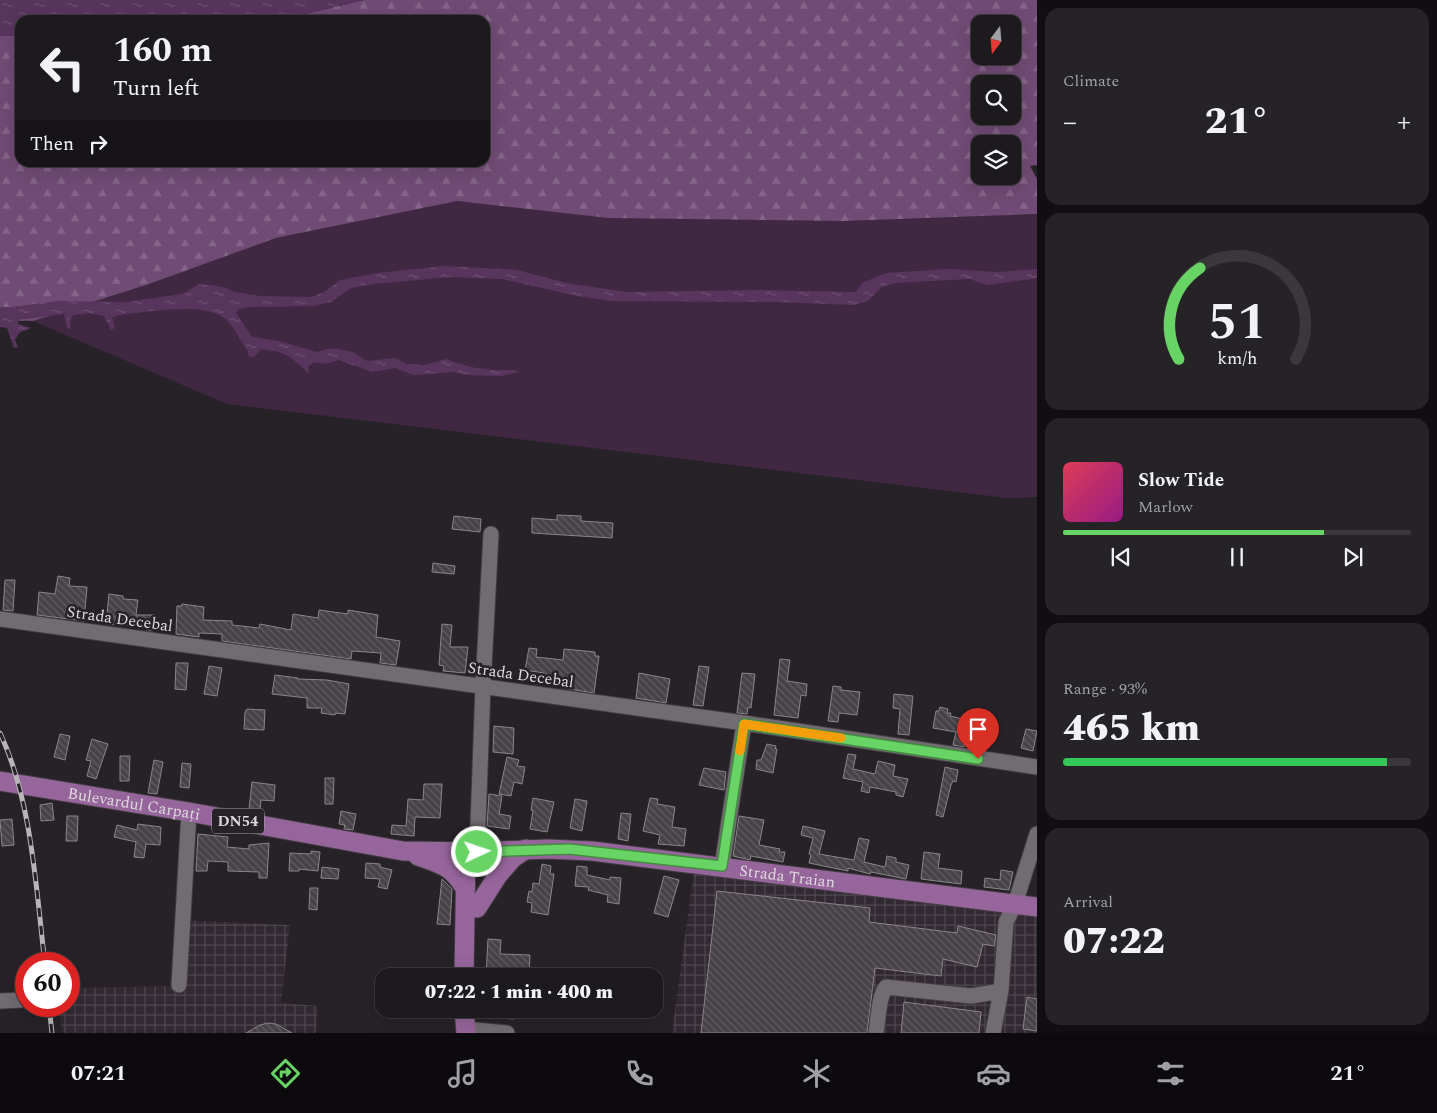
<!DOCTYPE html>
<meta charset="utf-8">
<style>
:root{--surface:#1d1a1d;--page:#252326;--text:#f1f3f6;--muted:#a0a1a4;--line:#3b383b;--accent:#68d465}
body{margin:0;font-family:Spectral,serif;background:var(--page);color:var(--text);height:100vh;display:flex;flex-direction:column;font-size:19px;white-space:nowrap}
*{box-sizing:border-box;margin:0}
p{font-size:16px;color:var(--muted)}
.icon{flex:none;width:28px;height:28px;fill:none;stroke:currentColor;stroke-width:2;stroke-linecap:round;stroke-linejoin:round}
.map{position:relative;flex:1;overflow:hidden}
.drawer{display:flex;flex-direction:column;gap:8px;padding:8px;background:#100e10;width:400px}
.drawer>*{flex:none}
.top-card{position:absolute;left:15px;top:15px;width:475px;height:152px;border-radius:15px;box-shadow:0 5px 20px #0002,0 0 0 1px var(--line);background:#1d1a1d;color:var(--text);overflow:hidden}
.needle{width:32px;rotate:196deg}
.fabs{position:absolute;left:971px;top:15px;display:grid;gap:10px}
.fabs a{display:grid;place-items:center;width:50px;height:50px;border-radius:10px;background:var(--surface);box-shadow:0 5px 20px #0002,0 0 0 1px var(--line);font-size:25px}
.speed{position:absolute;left:15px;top:952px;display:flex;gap:10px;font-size:25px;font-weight:700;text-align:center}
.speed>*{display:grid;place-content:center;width:65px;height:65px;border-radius:50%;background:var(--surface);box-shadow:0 5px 20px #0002,0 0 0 1px var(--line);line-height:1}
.speed .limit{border:8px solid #d22;background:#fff;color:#111}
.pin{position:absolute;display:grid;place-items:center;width:42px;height:42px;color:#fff;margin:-51px -21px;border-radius:50% 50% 50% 0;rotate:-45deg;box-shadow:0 0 5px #0007}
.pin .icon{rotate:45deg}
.me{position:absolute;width:55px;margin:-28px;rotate:87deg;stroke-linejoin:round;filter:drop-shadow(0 0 4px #0008)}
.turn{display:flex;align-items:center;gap:18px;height:105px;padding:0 15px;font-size:22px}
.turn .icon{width:65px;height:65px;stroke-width:2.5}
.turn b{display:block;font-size:35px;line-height:42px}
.then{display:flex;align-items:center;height:48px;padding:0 15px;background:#0003;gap:10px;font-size:19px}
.big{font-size:38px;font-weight:800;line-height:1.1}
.drawer .tile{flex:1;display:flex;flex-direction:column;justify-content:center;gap:8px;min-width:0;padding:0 18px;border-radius:15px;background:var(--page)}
.drawer .dial{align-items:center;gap:0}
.dial svg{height:130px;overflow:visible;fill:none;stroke:var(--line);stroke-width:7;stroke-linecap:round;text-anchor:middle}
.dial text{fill:var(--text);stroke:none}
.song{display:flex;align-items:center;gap:15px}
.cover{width:60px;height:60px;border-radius:8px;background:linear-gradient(135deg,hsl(350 70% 55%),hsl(310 70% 35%))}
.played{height:5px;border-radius:2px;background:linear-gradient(90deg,var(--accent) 75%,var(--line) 75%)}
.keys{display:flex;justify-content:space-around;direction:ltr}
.heat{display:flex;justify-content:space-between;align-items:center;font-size:28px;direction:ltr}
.charge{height:8px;border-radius:4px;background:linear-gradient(90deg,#34c759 93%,var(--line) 0)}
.trip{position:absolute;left:375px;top:968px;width:288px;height:50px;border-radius:15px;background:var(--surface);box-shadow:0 5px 20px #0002,0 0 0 1px var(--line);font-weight:800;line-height:50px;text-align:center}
.tabs{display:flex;height:80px;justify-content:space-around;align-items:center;background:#0c0a0c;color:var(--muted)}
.tabs .icon{width:35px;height:35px}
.tabs .active{color:var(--accent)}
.tabs b{font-size:22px;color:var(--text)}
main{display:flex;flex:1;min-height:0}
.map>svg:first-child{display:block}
.industrial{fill:url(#industrial-grid)}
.grass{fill:#402842}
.forest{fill:url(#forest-firs);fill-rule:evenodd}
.water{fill:url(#water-ripples)}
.building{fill:url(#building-back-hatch);stroke:#8a858b}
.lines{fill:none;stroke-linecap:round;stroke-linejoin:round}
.minor-casing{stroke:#413d41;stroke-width:17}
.major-casing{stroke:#413d41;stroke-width:21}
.minor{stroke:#716c72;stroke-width:15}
.major{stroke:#96659b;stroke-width:19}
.rail-casing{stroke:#b8b5b8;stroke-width:5}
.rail{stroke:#272227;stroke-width:3;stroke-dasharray:9;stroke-linecap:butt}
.route-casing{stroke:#448a42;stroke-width:12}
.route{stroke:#68d465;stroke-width:9}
.slow{stroke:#f59e0b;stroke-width:9}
.labels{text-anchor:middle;stroke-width:5;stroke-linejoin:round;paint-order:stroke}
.shield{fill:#272227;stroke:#a6a3a6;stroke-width:1}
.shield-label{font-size:15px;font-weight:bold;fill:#dddadd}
.street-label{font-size:16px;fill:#dddadd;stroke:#272227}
</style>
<main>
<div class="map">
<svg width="1037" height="1033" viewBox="0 0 1037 1033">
<defs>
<pattern id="industrial-grid" width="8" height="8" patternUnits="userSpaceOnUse" patternTransform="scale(1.25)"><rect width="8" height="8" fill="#322933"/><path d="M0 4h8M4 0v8" fill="none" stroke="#4f4750"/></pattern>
<pattern id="forest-firs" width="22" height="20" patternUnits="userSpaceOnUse" patternTransform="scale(1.25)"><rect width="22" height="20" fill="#704b75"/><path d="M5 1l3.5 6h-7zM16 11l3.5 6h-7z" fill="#846488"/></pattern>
<pattern id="water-ripples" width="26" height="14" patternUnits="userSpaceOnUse" patternTransform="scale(1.25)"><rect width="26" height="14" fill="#58355d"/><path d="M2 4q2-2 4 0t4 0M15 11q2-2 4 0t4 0" fill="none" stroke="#705274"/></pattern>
<pattern id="building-back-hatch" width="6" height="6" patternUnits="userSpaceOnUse" patternTransform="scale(1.25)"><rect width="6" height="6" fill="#474247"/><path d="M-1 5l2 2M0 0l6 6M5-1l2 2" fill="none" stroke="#615d61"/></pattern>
</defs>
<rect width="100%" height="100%" fill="#272227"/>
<path class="industrial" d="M694,870L1037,916V1033H672Z
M177,920L290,925L281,1003L318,1006L316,1033H62L59,1006H69V988L171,986Z"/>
<path class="grass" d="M457,201L608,218L843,221L1037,214V497L1007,498L227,404L33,321L149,284L276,238Z"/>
<path class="forest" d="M364,0H1037V165L1030,166L1037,179V214L843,221L608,218L457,201L276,238L149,284L33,321L0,320V36H20V162H485V20H280ZM980,24H1012V56H980ZM980,84H1012V116H980ZM980,144H1012V176H980Z"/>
<path class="water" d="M0,0H364L280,20H20V36H0Z
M444,266L517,270L566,283L627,292L758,290L856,292L862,283L886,273L949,269L998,272L1037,269V278L987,285L970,279L895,283L882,287L868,301L854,305L776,302L612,301L577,296L502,279L450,277L374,284L351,288L331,302L314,306L251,307L239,309L236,313L252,337L279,341L317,352L332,348L353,352L367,361L395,358L407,364L424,365L446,359L470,367L493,370H515L518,372L502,376L467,375L455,372L413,375L395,368L372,372L339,360L326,364L313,362L308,367L309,374C306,370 291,357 286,355C280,351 269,351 261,349L253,358L248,356V351C242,343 233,326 226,319C205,301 146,312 119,315L112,318L115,328L111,330L104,316L90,313L74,315L70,319L71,329L67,328L64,314L19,320L18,324L31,328L20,332L15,340L18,347L14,348L7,328L0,327V307H11L59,301L125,302L183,294L199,284L224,287L234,292L260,296L311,297L324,292L340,280L378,273Z"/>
<path class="building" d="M557,515L581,516V521L613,523L612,538L532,533V518L557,520Z
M454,516L481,519L480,532L452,529Z
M433,563L455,566L454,574L432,572Z
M58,576L70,578L69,586L87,587L84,621L37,615L39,592L55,594Z
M5,580H15L13,611L3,610Z
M109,594L123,596V599L138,600L136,615H154L153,631L146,630V626L106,624Z
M182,604L204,607L203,620L232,621V625L259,628L260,624L291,630L293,614L318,618L319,610L348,614V610L378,615L376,637L400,641L396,665L380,663L381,653L352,651L351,659L222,641V634L199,633V637L176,634L177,606H182Z
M442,624L452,625L450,647H468L465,673L443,671L444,666L439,665Z
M529,648L537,649L536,657L563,660L564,649L595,652V656H599L594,693L563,688V686L542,683L544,673L525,670Z
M780,659L790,660L787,681L807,684L806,696L801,695L798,718L774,715Z
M176,663H188L186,690L175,689Z
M209,666L222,668L217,696L204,694Z
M699,666L709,667L703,706L693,705Z
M639,673L670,679L666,703L636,698Z
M742,673L755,674L751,708L748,707L747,714L737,713Z
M275,675L298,678V679L327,680L349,684L345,714L335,713V715L321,713L322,708H307V698L272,694Z
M833,686L841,687V690L860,692L857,715L839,713L838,722L828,721Z
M894,694L913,696L909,735L898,734L900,709L893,708Z
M940,707L948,709L947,713H951L950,716L967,720L966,723L985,728L979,747L965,743L964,747L953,745L956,732L933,728L936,711H939Z
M247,709L265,710L264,730L244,729L245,712Z
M494,726L514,728L513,754L493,752Z
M1026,729L1037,731L1033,751L1021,748Z
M60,734L70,736L65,760L54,757Z
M92,739L108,744L96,779L87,776L91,761L86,760Z
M767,744L776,746L775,749H777L773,773L756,769L757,760H761Z
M848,754L856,755L853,769L875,774L878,761L895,765L893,776L908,779L903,797L896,795V792L870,787L869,793L861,791L863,782L843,778Z
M120,756H130L129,781H120Z
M507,757L519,760L517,766L525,767L522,784L514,782L511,796L499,794Z
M154,760L163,762L157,794L148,793Z
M182,763L191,764L189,788L180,787Z
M945,767L958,770L956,782L953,781L951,785L943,817L936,815Z
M704,768L726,772L724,790L699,785Z
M325,778H334L333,804H325Z
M252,782L275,785L274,801L261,800L260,810L249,809Z
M424,784H442L440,818L415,817L414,836L391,834L392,825L406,826L408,799L423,800Z
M489,794L502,796L499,814L511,816L509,829L487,826Z
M533,798L554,802L547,832L530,829L533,811L531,810Z
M650,798L658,799L657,804L675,807L672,827L686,829L684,846L658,844L660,835L643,831Z
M575,799L587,801L582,831L570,828Z
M52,803L54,820L41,821L40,805Z
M341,811L356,814L353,830L344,829L345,825L339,824Z
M621,813L631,814L628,841L618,839Z
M67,816H78L77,841H66Z
M739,816L764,820L759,845L780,849L779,852H785L783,862L751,856L750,860L733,856Z
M12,819L14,845L2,846L0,820Z
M138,824L161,827L160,845L146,844L144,858L134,857L136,842L114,837L117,825L137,830Z
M803,826L825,831L819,854L854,860L859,838L869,840L864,862L885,867L887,856L896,858V862L909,865L906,879L871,872L870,874L848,868V871L809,863L811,855L809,854L813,838L801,835Z
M198,834L228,837L227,847L249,849V845L269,843L267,878H259V872L228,871V862L208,861L207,871H196Z
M311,851L320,852L318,871L299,869V871H289L290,853L311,854Z
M924,852L940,854L938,868L962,871L961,884L921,879Z
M366,863L380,864V867L392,870L387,889L378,887L380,879L365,878Z
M542,864L551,866L550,874H554L548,915L531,912L532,903L527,902L529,891L532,892L533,883L539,884Z
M577,866L587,867V875L610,880V877L621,878L619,904L607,902L608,895L588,890L589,887L575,886Z
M322,867L339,869L338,879L321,878Z
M1001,870L1013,872L1009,890L984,887L985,878L1000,880Z
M664,876L679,880L668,917L654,913Z
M442,879L452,889L450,925L437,924Z
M310,888H318L317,910L309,909Z
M717,891L870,908L869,922L957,933L958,926L996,935L995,941L994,946L983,944L977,967L943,959L941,976L875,968L867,1033H701Z
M488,939L501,940L500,954L530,955L529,976H486Z
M1027,997L1037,999V1031L1023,1029Z
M904,1002L981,1012L979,1033H901Z
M485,1009L515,1010L514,1019L484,1017Z
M268,1023L276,1024L292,1033H246L260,1025Z"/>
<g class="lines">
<defs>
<path id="minor" d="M0,619L744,723L1037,767
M477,852L483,686L491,534
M722,866L744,723
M179,985L189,812
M0,1001L21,1000
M475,1030L507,1033
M876,1033C878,1021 879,995 886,987L971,996L1001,991
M993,1033L1001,991L1006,922L1015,904L1037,834"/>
<g id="major">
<path id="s1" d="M0,781L189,812L403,851L477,852L547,849L592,851L1037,907"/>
<path d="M418,856C443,865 451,866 465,888"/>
<path d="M477,908L498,875L513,858L526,849"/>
<path d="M464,976L466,852"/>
<path d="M464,1009L466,1033"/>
</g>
</defs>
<use href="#minor" class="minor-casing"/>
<use href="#major" class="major-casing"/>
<use href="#minor" class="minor"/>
<use href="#major" class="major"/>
<defs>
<path id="rail" d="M0,733C32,801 36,889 45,964
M49,1006L52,1033"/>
</defs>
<use href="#rail" class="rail-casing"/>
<use href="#rail" class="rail"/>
</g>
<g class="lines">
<defs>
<path id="route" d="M477,852L569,849L722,866L744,724L978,759"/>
</defs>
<use href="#route" class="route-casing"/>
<use href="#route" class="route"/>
<path class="slow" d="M740,751L744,724L841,738"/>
</g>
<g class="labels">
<rect class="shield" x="212" y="808.5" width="52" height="25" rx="4"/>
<g class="shield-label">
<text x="238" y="826">DN54</text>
</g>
<g class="street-label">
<text transform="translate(120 618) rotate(8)" y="6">Strada Decebal</text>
<text transform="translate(521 674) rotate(8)" y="6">Strada Decebal</text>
<text dy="6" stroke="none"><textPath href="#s1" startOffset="136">Bulevardul Carpați</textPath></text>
<text dy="6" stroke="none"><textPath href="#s1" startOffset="795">Strada Traian</textPath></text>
</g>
</g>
</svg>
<div class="fabs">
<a><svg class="needle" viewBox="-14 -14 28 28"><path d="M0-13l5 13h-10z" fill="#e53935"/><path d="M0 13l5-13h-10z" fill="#a0a1a4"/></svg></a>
<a><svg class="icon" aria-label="search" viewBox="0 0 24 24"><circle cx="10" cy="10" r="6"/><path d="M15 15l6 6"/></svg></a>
<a><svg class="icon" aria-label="layers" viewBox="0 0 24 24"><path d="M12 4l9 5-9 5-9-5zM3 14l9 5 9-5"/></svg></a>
</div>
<div class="speed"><div class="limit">60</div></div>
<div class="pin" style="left:978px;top:759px;background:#d93025"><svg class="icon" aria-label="arrive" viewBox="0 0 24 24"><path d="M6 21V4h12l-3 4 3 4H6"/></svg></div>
<svg class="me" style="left:477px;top:852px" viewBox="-20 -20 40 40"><circle r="17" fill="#68d465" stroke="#fff" stroke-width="3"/><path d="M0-11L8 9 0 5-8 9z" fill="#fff"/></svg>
<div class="trip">07:22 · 1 min · 400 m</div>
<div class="top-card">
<div class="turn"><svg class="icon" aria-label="left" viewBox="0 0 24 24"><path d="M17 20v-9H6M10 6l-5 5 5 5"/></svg><div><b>160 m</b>Turn left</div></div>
<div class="then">Then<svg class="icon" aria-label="right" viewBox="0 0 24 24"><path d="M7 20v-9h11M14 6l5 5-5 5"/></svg></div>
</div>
</div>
<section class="drawer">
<div class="tile"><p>Climate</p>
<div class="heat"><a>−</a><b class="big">21°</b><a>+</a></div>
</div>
<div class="tile dial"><svg viewBox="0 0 100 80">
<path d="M14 69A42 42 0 1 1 86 69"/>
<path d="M14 69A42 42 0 0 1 27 13" stroke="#68d465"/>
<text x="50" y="56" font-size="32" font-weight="700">51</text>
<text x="50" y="72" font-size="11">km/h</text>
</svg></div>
<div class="tile">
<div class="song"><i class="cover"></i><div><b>Slow Tide</b><p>Marlow</p></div></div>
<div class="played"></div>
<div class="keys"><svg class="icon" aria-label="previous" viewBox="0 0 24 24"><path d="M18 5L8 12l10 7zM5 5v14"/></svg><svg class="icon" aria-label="pause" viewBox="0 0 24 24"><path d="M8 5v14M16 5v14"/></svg><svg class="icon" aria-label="next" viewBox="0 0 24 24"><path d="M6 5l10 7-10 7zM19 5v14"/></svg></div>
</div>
<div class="tile"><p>Range · 93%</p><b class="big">465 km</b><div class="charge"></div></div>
<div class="tile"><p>Arrival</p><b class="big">07:22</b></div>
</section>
</main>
<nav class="tabs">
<b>07:21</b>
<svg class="icon active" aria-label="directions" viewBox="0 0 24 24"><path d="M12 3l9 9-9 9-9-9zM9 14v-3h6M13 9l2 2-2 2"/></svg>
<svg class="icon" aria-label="music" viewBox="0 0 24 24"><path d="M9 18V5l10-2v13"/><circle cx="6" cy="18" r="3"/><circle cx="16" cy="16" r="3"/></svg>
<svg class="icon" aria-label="phone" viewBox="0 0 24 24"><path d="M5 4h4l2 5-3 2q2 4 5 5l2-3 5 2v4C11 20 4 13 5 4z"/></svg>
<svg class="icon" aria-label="climate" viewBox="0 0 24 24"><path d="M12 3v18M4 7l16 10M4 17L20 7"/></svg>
<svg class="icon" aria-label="car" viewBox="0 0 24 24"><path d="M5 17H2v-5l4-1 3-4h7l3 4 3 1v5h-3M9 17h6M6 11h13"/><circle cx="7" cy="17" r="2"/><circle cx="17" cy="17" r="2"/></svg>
<svg class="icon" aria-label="filters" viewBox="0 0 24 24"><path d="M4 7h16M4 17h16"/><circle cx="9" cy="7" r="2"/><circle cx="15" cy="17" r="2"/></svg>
<b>21°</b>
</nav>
